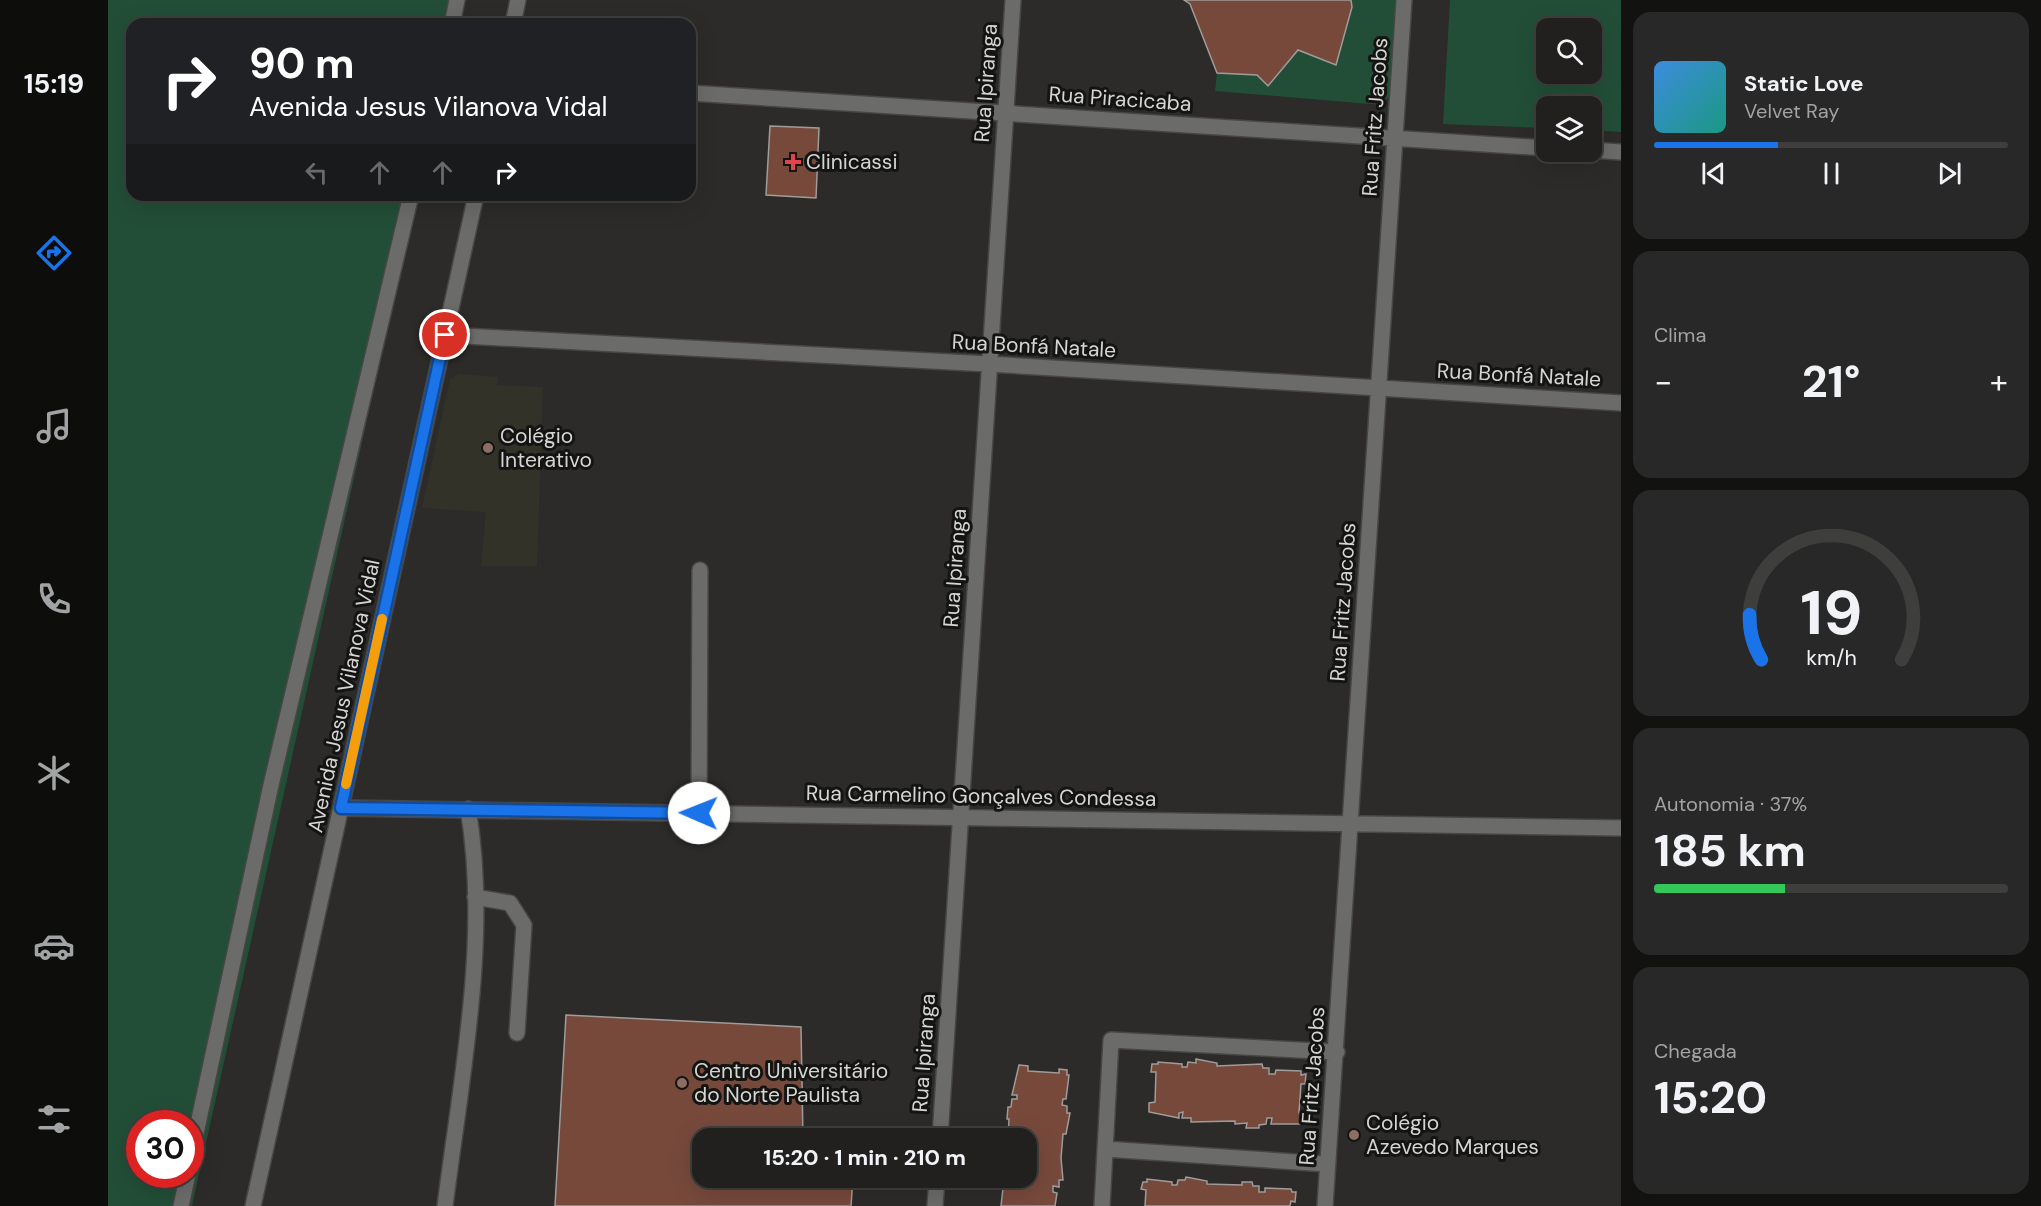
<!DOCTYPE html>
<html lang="pt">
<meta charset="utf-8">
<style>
:root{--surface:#21201f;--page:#292828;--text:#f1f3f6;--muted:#a2a3a4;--line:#3e3e3d;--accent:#1a73e8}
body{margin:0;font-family:"DM Sans",sans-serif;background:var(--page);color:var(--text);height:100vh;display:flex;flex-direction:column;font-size:22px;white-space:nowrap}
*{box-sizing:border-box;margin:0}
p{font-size:20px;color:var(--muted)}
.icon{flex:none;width:33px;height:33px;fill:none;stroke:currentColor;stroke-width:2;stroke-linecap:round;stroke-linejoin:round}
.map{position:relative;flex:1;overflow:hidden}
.panel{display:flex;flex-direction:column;gap:12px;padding:12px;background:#121211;width:420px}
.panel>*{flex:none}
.hud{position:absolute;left:18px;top:18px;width:570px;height:183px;border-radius:18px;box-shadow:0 6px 24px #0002,0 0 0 2px var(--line);background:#202124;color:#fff;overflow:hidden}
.controls{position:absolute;left:1428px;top:18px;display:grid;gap:12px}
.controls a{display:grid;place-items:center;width:66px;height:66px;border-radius:12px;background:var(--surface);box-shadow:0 6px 24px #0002,0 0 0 2px var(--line);font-size:30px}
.speed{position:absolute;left:18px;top:1110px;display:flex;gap:12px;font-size:30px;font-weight:700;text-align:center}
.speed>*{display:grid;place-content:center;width:78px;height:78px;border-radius:50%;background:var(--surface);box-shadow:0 6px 24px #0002,0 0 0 2px var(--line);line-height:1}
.speed .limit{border:9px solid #d22;background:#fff;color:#111}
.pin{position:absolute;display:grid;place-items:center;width:51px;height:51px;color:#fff;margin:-26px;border:3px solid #fff;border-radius:50%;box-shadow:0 2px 6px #0007}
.me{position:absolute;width:66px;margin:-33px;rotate:271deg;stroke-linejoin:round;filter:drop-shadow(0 0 4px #0008)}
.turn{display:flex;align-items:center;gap:21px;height:126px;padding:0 24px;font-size:27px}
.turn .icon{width:78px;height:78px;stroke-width:2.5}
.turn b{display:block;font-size:42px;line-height:51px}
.lanes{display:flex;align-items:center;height:57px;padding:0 24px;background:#0003;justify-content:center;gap:30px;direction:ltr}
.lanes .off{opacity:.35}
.big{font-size:45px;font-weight:700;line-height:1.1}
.panel .card{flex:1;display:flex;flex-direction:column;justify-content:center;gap:9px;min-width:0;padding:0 21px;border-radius:18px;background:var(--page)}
.panel .dial{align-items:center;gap:0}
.dial svg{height:156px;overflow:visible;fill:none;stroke:var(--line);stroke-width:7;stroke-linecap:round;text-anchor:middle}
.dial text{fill:var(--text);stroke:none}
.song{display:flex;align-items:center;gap:18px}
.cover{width:72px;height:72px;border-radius:9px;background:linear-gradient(135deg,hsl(210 70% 55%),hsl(170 70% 35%))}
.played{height:6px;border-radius:3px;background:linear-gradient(90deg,var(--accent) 35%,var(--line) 35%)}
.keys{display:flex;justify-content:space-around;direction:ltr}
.heat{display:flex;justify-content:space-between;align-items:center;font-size:33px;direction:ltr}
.charge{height:9px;border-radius:4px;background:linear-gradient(90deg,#34c759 37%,var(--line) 0)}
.trip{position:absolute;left:584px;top:1128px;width:345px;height:60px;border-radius:18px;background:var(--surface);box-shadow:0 6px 24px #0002,0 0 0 2px var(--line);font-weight:700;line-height:60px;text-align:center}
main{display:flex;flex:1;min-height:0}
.menu{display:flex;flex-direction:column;width:108px;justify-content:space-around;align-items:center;background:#0d0d0c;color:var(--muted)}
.menu .icon{width:42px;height:42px}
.menu .on{color:var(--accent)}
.menu b{font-size:27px;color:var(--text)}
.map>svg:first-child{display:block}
.built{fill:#333229}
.green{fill:#224e37;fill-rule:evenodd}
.building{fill:#76493b;stroke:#9f9c9b;stroke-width:1.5}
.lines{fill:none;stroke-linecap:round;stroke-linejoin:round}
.minor-casing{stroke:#474644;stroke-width:18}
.minor{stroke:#6b6b69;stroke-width:15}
.route-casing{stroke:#114b97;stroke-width:15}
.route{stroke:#1a73e8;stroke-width:10}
.slow{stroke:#f59e0b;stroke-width:10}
.health-dot{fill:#e0444e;stroke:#141413;stroke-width:2}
.education-dot{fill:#8d6e63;stroke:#141413;stroke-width:2}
.labels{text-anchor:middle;stroke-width:6;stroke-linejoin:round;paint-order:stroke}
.street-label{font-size:21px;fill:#d5d5d4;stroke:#141413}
.poi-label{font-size:21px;fill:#d5d5d4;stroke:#141413;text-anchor:start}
</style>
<main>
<nav class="menu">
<b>15:19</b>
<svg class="icon on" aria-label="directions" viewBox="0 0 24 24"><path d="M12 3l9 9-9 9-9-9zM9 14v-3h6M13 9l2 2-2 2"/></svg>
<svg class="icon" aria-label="music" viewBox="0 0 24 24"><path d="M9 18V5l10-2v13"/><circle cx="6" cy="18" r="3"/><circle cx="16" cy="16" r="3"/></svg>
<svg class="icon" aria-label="phone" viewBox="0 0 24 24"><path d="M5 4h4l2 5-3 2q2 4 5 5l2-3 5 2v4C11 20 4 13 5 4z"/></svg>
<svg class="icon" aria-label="climate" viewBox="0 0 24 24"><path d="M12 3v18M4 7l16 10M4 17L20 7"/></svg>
<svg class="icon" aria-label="car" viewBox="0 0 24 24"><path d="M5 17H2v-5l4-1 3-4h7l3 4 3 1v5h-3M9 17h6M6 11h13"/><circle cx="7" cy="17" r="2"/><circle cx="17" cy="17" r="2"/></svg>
<svg class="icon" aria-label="filters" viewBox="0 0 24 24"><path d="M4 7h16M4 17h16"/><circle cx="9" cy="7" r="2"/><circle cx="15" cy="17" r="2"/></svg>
</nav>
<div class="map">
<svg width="1513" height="1206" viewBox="0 0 1513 1206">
<rect width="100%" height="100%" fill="#2c2b29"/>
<path class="built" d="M351,374L390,377L389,385L435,387L429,566H373L378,512L314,508L342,379Z"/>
<path class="green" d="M0,0H356L350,24H24V195H309L84,1206H0ZM32,1124H82V1174H32Z
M1243,0H1289L1282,95L1274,105L1107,91L1109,73L1149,75L1190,50L1228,65L1244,7Z
M1342,0H1513V132L1484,130V106H1438V128L1335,124ZM1438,28H1484V74H1438Z"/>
<path class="building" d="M1076,0H1243L1244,7L1228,65L1190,50L1160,86L1149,75L1109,73L1082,4Z
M662,126L711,128L708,198L658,195Z
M458,1015L693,1027L695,1138H594V1178H745L743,1206H447Z
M1088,1059L1109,1063V1066L1154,1064L1155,1068H1161V1074H1167L1168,1070L1193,1071V1075L1198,1074L1197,1084H1193L1191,1113L1196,1114L1195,1124H1163L1164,1118H1159L1158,1124L1151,1125V1128H1138L1139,1123L1127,1124V1121L1083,1122V1118H1074L1075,1112L1071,1113V1118L1041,1112V1103L1047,1102L1048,1072H1043L1044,1064H1050V1062L1074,1064V1067H1079L1080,1062L1088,1063Z
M911,1065L920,1066V1071L951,1073V1069L959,1070V1075H961L958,1099H955L954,1105L959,1106V1113H962L958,1134H955L953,1158L955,1180H951V1187L945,1186V1192L949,1193L947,1206H893L895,1188H900L901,1183L895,1182V1178H918V1138H900L901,1119H899L900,1107H903L904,1099H909V1095H904Z
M1078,1177L1099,1181V1184L1134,1185V1182H1144L1145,1186H1151V1192H1157V1188L1183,1189L1184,1192H1188L1187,1202L1183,1201L1182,1206H1037L1038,1190L1033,1189L1035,1182H1039V1179L1064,1182V1185H1069L1070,1180H1077Z"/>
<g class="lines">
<defs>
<path id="minor" d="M344,24L349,0
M405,24L410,0
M582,93L1438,148
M1484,150L1513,152
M337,335L881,364L1513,403
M233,808L1513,828
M591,813L592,570
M367,897L402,903L416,925L409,1033
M832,1138L905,0
M997,1149L1219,1164
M82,1161L163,785L303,195
M73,1206L80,1174
M145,1206L368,195
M337,1206C353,1079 382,936 360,809
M827,1206L829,1178
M994,1206L1003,1040L1229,1052
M1217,1206L1296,0"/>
</defs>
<use href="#minor" class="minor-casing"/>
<use href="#minor" class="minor"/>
</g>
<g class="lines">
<defs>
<path id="route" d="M337,335L233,808L591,813"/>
</defs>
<use href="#route" class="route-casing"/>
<use href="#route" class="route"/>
<path class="slow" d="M238,784L274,619"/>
</g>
<path class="health-dot" d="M682 153h6v6h6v6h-6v6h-6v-6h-6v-6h6z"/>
<g class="education-dot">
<circle cx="380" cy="448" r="6"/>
<circle cx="574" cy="1083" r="6"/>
<circle cx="1246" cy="1135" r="6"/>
</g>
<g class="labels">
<g class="street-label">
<text transform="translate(878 83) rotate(-86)" y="7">Rua Ipiranga</text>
<text transform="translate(1012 99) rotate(4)" y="7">Rua Piracicaba</text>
<text transform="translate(1267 117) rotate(-86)" y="7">Rua Fritz Jacobs</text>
<text transform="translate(926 346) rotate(3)" y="7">Rua Bonfá Natale</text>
<text transform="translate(1411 375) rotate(3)" y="7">Rua Bonfá Natale</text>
<text transform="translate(847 568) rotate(-86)" y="7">Rua Ipiranga</text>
<text transform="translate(1235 602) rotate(-86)" y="7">Rua Fritz Jacobs</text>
<text transform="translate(236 696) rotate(-78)" y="7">Avenida Jesus Vilanova Vidal</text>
<text transform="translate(873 796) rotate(1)" y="7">Rua Carmelino Gonçalves Condessa</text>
<text transform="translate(816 1053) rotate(-86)" y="7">Rua Ipiranga</text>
<text transform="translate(1204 1086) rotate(-86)" y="7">Rua Fritz Jacobs</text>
</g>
<g class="poi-label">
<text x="698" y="169">Clinicassi</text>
<text x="392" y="443">Colégio<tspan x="392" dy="24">Interativo</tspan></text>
<text x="586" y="1078">Centro Universitário<tspan x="586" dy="24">do Norte Paulista</tspan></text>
<text x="1258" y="1130">Colégio<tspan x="1258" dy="24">Azevedo Marques</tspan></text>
</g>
</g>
</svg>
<div class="controls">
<a><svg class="icon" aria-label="search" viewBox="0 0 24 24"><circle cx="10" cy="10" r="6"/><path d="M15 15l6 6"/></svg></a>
<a><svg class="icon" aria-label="layers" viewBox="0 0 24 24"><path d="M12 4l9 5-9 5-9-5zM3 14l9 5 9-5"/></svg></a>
</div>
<div class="speed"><div class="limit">30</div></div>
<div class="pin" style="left:337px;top:335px;background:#d93025"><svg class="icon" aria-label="arrive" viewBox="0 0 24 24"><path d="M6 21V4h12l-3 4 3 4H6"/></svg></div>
<svg class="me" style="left:591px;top:813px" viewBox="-20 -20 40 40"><circle r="19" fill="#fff"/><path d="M0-13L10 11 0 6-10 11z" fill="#1a73e8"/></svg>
<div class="trip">15:20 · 1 min · 210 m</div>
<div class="hud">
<div class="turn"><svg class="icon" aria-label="right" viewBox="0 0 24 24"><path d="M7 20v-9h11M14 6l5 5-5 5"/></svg><div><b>90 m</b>Avenida Jesus Vilanova Vidal</div></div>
<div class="lanes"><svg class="icon off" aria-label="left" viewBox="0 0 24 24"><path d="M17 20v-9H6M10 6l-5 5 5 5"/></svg><svg class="icon off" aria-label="ahead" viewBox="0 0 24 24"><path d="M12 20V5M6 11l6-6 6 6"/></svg><svg class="icon off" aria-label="ahead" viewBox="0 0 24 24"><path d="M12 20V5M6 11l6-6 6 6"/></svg><svg class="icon" aria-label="right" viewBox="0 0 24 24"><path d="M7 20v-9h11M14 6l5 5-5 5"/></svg></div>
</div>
</div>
<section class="panel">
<div class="card">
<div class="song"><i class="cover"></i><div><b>Static Love</b><p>Velvet Ray</p></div></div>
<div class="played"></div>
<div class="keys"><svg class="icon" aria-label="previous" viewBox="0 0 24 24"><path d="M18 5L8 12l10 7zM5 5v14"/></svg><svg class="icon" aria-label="pause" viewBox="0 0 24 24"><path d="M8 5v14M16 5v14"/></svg><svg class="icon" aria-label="next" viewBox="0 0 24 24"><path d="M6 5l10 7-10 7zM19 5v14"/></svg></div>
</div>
<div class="card"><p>Clima</p>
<div class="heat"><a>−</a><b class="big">21°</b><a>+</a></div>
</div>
<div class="card dial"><svg viewBox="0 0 100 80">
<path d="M14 69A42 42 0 1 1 86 69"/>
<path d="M14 69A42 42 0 0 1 8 46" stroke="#1a73e8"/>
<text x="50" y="56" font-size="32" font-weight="700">19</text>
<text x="50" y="72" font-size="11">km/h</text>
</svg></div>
<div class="card"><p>Autonomia · 37%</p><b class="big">185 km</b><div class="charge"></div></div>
<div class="card"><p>Chegada</p><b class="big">15:20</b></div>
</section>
</main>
